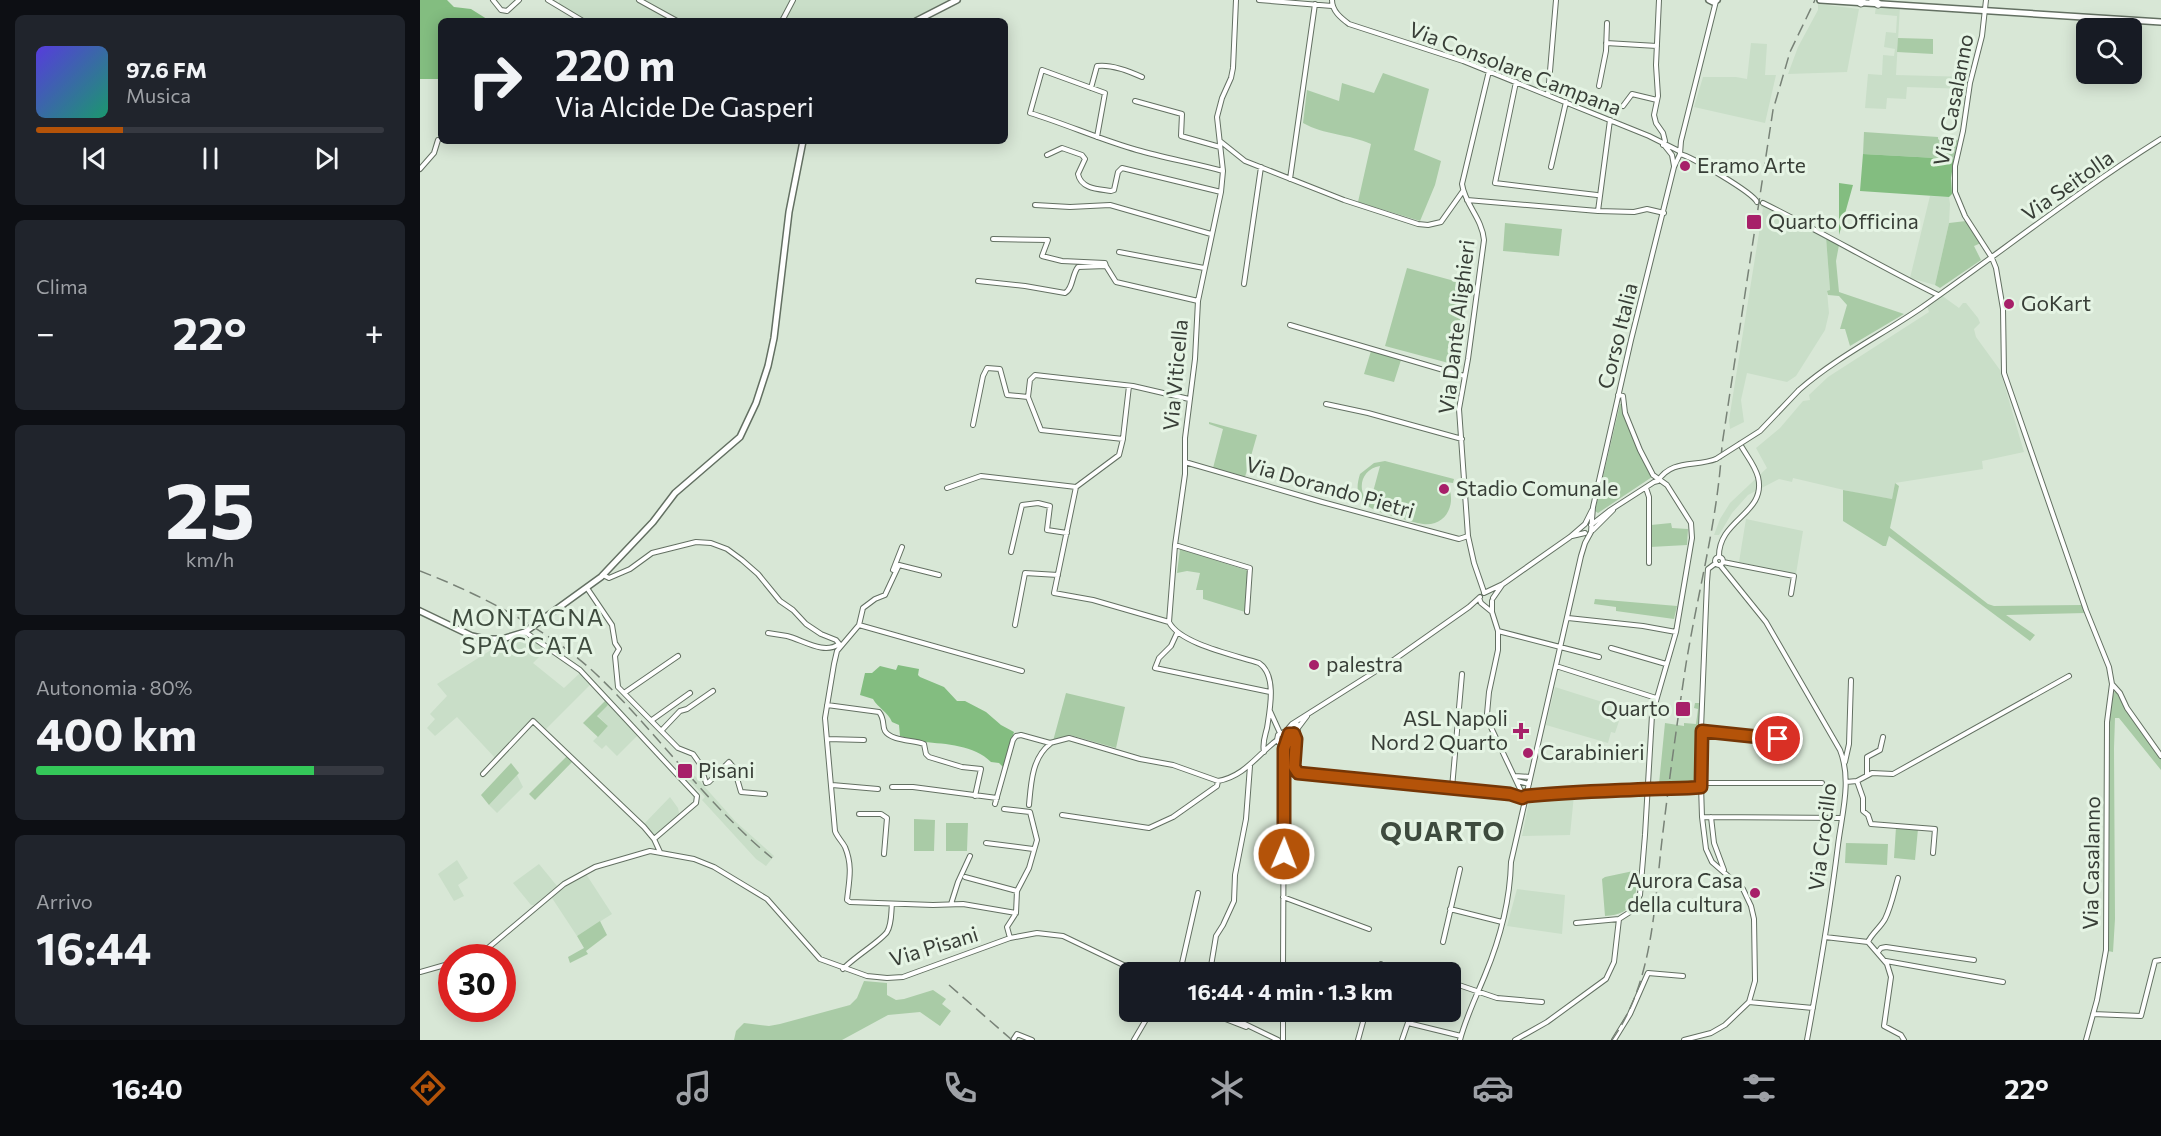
<!DOCTYPE html>
<html lang="it">
<meta charset="utf-8">
<style>
:root{--surface:#171b24;--page:#20242c;--text:#f1f3f6;--muted:#9ea1a6;--line:#363941;--accent:#b45309}
body{margin:0;font-family:Commissioner,sans-serif;background:var(--page);color:var(--text);height:100vh;display:flex;flex-direction:column;font-size:22px;white-space:nowrap}
*{box-sizing:border-box;margin:0}
p{font-size:20px;color:var(--muted)}
.icon{flex:none;width:33px;height:33px;fill:none;stroke:currentColor;stroke-width:2;stroke-linecap:round;stroke-linejoin:round}
.map{position:relative;flex:1;overflow:hidden}
.panel{display:flex;flex-direction:column;gap:15px;padding:15px;background:#0d0f14;width:420px}
.panel>*{flex:none}
.banner{position:absolute;left:18px;top:18px;width:570px;height:126px;border-radius:9px;box-shadow:0 3px 15px #0003;background:#171b24;color:var(--text);overflow:hidden}
.buttons{position:absolute;left:1656px;top:18px;display:grid;gap:12px}
.buttons a{display:grid;place-items:center;width:66px;height:66px;border-radius:9px;background:var(--surface);box-shadow:0 3px 15px #0003;font-size:30px}
.speed{position:absolute;left:18px;top:944px;display:flex;gap:12px;font-size:30px;font-weight:700;text-align:center}
.speed>*{display:grid;place-content:center;width:78px;height:78px;border-radius:50%;background:var(--surface);box-shadow:0 3px 15px #0003;line-height:1}
.speed .limit{border:9px solid #d22;background:#fff;color:#111}
.pin{position:absolute;display:grid;place-items:center;width:51px;height:51px;color:#fff;margin:-26px;border:3px solid #fff;border-radius:50%;box-shadow:0 2px 6px #0007}
.me{position:absolute;width:66px;margin:-33px;rotate:1deg;stroke-linejoin:round;filter:drop-shadow(0 0 4px #0008)}
.turn{display:flex;align-items:center;gap:21px;height:126px;padding:0 18px;font-size:27px}
.turn .icon{width:78px;height:78px;stroke-width:2.5}
.turn b{display:block;font-size:42px;line-height:51px}
.big{font-size:45px;font-weight:700;line-height:1.1}
.panel .tile{flex:1;display:flex;flex-direction:column;justify-content:center;gap:9px;min-width:0;padding:0 21px;border-radius:9px;background:var(--page)}
.panel .dial{align-items:center;gap:0}
.dial b{font-size:78px;line-height:1}
.song{display:flex;align-items:center;gap:18px}
.cover{width:72px;height:72px;border-radius:9px;background:linear-gradient(135deg,hsl(250 70% 55%),hsl(160 70% 35%))}
.played{height:6px;border-radius:3px;background:linear-gradient(90deg,var(--accent) 25%,var(--line) 25%)}
.keys{display:flex;justify-content:space-around;direction:ltr}
.heat{display:flex;justify-content:space-between;align-items:center;font-size:33px;direction:ltr}
.charge{height:9px;border-radius:4px;background:linear-gradient(90deg,#34c759 80%,var(--line) 0)}
.trip{position:absolute;left:699px;top:962px;width:342px;height:60px;border-radius:9px;background:var(--surface);box-shadow:0 3px 15px #0003;font-weight:700;line-height:60px;text-align:center}
.menu{display:flex;height:96px;justify-content:space-around;align-items:center;background:#090b0e;color:var(--muted)}
.menu .icon{width:42px;height:42px}
.menu .current{color:var(--accent)}
.menu b{font-size:27px;color:var(--text)}
main{display:flex;flex:1;min-height:0}
.map>svg:first-child{display:block}
.built{fill:#c9dec8}
.green{fill:#a9cba6;fill-rule:evenodd}
.forest{fill:#83bd80}
.lines{fill:none;stroke-linecap:round;stroke-linejoin:round}
.minor-casing{stroke:#637062;stroke-width:6}
.secondary-casing{stroke:#637062;stroke-width:8}
.trunk-casing{stroke:#637062;stroke-width:9}
.minor{stroke:#fff;stroke-width:4}
.secondary{stroke:#fff;stroke-width:5}
.trunk{stroke:#fff;stroke-width:7}
.rail{stroke:#788277;stroke-width:1.5;stroke-dasharray:12 6;stroke-linecap:butt}
.minor-bridge-casing{stroke:#637062;stroke-width:6;stroke-linecap:butt}
.minor-bridge{stroke:#fff;stroke-width:4}
.route-casing{stroke:#753606;stroke-width:15}
.route{stroke:#b45309;stroke-width:10}
.poi-dot{fill:#a72069;stroke:#e5f4e4;stroke-width:2}
.labels{text-anchor:middle;stroke-width:6;stroke-linejoin:round;paint-order:stroke}
.street-label{font-size:21px;fill:#383e37;stroke:#e5f4e4}
.poi-label{font-size:21px;fill:#383e37;stroke:#e5f4e4;text-anchor:start}
.quarter-label{font-size:24px;letter-spacing:1.5px;fill:#3e4b3e;stroke:#e5f4e4}
.district-label{font-size:27px;font-weight:bold;letter-spacing:1.5px;fill:#3e4b3e;stroke:#e5f4e4}
</style>
<main>
<section class="panel">
<div class="tile">
<div class="song"><i class="cover"></i><div><b>97.6 FM</b><p>Musica</p></div></div>
<div class="played"></div>
<div class="keys"><svg class="icon" aria-label="previous" viewBox="0 0 24 24"><path d="M18 5L8 12l10 7zM5 5v14"/></svg><svg class="icon" aria-label="pause" viewBox="0 0 24 24"><path d="M8 5v14M16 5v14"/></svg><svg class="icon" aria-label="next" viewBox="0 0 24 24"><path d="M6 5l10 7-10 7zM19 5v14"/></svg></div>
</div>
<div class="tile"><p>Clima</p>
<div class="heat"><a>−</a><b class="big">22°</b><a>+</a></div>
</div>
<div class="tile dial"><b>25</b><p>km/h</p></div>
<div class="tile"><p>Autonomia · 80%</p><b class="big">400 km</b><div class="charge"></div></div>
<div class="tile"><p>Arrivo</p><b class="big">16:44</b></div>
</section>
<div class="map">
<svg width="1741" height="1040" viewBox="0 0 1741 1040">
<rect width="100%" height="100%" fill="#d8e7d6"/>
<path class="built" d="M140,0H528L489,21H167L138,5Z
M1398,4L1439,9L1427,72L1368,74L1378,47L1398,10Z
M1456,5L1480,6L1476,75L1550,77L1547,89L1487,87L1486,99L1467,98L1466,109L1445,108L1448,74L1462,75L1463,55L1474,56L1475,49L1464,47L1466,32L1476,33L1477,16L1455,14Z
M1331,43L1347,44L1345,75H1356L1345,123L1274,107L1283,77H1316L1327,79Z
M1510,196L1529,197L1530,204L1529,223L1515,285L1490,278Z
M1342,201L1375,217L1373,219L1406,237L1410,291H1407L1409,313L1405,330L1376,376L1367,382L1327,373L1321,400L1324,422L1310,429L1309,420L1343,208L1341,207Z
M1521,295L1539,308L1543,303H1546L1558,318L1560,323L1554,329L1556,337L1580,370L1604,452L1562,461L1563,469L1475,483L1472,499L1441,494L1373,478L1372,482L1359,479L1328,495L1312,513L1299,535H1294L1300,519L1310,503L1347,468L1336,448L1360,428L1383,401L1390,400L1389,395L1408,377L1509,312L1507,306Z
M1326,519L1383,531L1376,574L1319,562Z
M105,634L127,649L113,663L144,688L161,672L172,683L125,730L113,720L76,759L37,717L15,736L7,728L15,719L10,714L27,696L17,684L71,650L68,642L84,641Z
M1135,687L1198,707L1195,719L1199,721L1195,733L1191,732L1188,743L1126,725Z
M192,701L221,732L197,756L186,745L182,749L173,741L188,726L177,715Z
M97,775L103,787L77,813L69,805Z
M275,776L316,822L354,856L346,866L336,859L282,800L285,797L267,778Z
M1154,795L1150,835L1102,836L1110,797Z
M250,797L258,808L260,817L235,838L223,825Z
M37,860L48,878L38,885L44,896L34,901L18,874Z
M119,864L137,886L114,905H111L93,883Z
M166,874L192,914L157,936L132,898L147,885Z
M1097,889L1145,895L1142,934L1087,926Z"/>
<path class="green" d="M1478,38L1513,39V54L1477,52Z
M963,73L1009,89L994,150L1021,161L1015,185L1000,221L938,202L951,144C929,134 904,135 883,123L887,90L919,101L922,83L954,93Z
M1444,132L1518,137V139L1526,146L1532,143L1533,138L1538,140L1534,159L1443,154Z
M1546,221L1561,243L1554,246L1561,260L1520,288L1515,285L1529,223Z
M1085,223L1142,229L1139,256L1083,251Z
M1406,237L1419,245L1416,261L1419,292L1484,314L1430,346L1425,329H1420L1427,305L1419,296L1408,295L1407,291L1410,290Z
M987,268L1049,285L1034,343L1041,345L1036,365L965,346Z
M951,351L981,360L974,382L944,374Z
M1200,404H1202L1219,452L1232,477L1178,513L1175,511Z
M789,422L837,435L825,477L793,468L803,429L789,424Z
M965,461L1034,479L1033,483L1026,482C1038,500 1028,527 1003,524C994,523 985,519 976,517C953,510 930,505 940,474L954,463ZM960,466L950,503H949C936,490 941,469 960,466Z
M1475,483L1479,486L1470,528L1568,604L1574,606L1663,605L1666,613L1586,615L1615,635L1610,641L1469,536L1466,546H1463L1423,521V490L1472,499Z
M1251,523L1252,528L1268,529L1267,545L1230,547L1231,525Z
M760,549L829,571L825,612L783,599V590H776L780,573L767,571L757,573Z
M1175,599L1257,606L1254,619L1196,611V607L1174,604Z
M1695,690L1709,714L1741,757V770L1699,718H1695L1694,748L1695,919L1693,952L1688,951L1689,737L1691,702Z
M646,693L705,707L696,748L650,735L633,741Z
M186,700L188,705L177,716L188,726L178,737L163,723Z
M1275,703H1280L1278,783L1257,787L1239,784L1245,723L1264,726V723L1276,724L1278,709L1274,708Z
M148,755L153,761L115,800L109,794Z
M91,763L99,773L69,805L61,795Z
M494,819L515,820L514,851H494Z
M526,823H548L547,851H526Z
M1476,827L1498,829L1495,860L1474,858Z
M1426,843L1468,844L1467,865L1425,863Z
M1218,870C1217,895 1215,915 1185,916L1182,879L1185,877Z
M180,921L187,935L166,951L168,954L150,963L148,957L164,948L157,936Z
M444,981L467,983V995L476,1000L484,999L513,990L526,999L522,1004L531,1011L520,1026L500,1012L468,1015L422,1040H314L316,1031L324,1023L349,1026L360,1024L430,1005L437,998Z"/>
<path class="forest" d="M0,0H27L34,7L51,9L70,21H21V79H0Z
M1443,154L1534,159L1531,178L1532,194L1529,197L1440,191Z
M1419,183L1433,185L1419,235Z
M478,665L499,669L498,675L500,677L524,687L537,701H545L566,712L581,725L594,732L583,767L579,763L571,762C554,745 526,744 504,742C496,741 488,738 480,736L479,725L472,722C468,712 458,708 453,699L440,695L445,673H452L460,666L476,670Z"/>
<g class="lines">
<defs>
<path id="minor" d="M73,0L81,10L87,11L99,0
M128,0L163,21
M219,0L257,21
M816,0L813,68L811,78L802,98L797,117L803,171L801,192L778,301L775,359L765,438V474L755,545L749,622C760,644 815,655 839,663C857,675 850,709 847,728C845,736 842,743 844,752
M839,0L912,6
M912,0C912,11 921,18 929,24L1043,61L1229,136L1259,151
M1239,0L1236,65L1238,96L1234,115L1236,123L1243,133L1245,141L1243,145
M1566,0L1562,36L1550,83L1543,131L1535,166V192L1545,216L1572,258L1576,268L1583,309L1584,373L1666,610L1689,667L1692,684L1700,693L1707,708L1741,756
M362,21L373,0
M1186,43L1237,46
M1096,82L1075,183L1177,195
M1179,86L1186,51L1187,23
M671,88L677,66C691,64 709,71 722,77
M1128,95L1136,0
M715,101L762,114L761,136L800,147
M1203,106L1212,94L1237,100
M677,137L685,93L622,70L610,113C646,124 681,140 717,150C745,158 774,163 803,171
M800,141L825,161L924,200L998,224L1008,225L1021,222L1043,191
M1244,145L1252,155L1254,166
M1260,154C1272,157 1332,192 1337,202
M627,155L642,148L662,155L665,159L658,174C661,189 678,189 691,191L694,190L698,172L702,168L801,192
M1131,167L1146,102
M0,169L14,153L18,140
M870,179L895,4
M1047,200L1178,211L1214,212L1227,209L1244,213
M1343,203C1402,232 1459,266 1518,295
M615,205L650,207L690,205L791,234
M1178,211L1190,120
M573,239L628,240L622,256L642,261L685,263L686,266
M699,252L784,268
M558,281L605,286L645,293C653,289 652,274 658,267L686,266L696,282L778,301
M824,284L841,167
M870,325L1044,376
M1379,390C1417,357 1460,336 1501,308C1581,252 1658,191 1741,139
M906,404L948,413L1042,439
M553,425L563,376L567,368L580,369L587,395L608,397
M703,438L709,386
M765,462L902,502L1039,539L1048,536
M656,487L634,593L673,600L749,622
M527,488L561,476L656,487L699,455L703,439L621,430L608,397L610,380L615,375L713,386L769,399
M1226,488L1229,497V563
M1171,525L1189,511L1234,482L1238,481C1251,459 1276,467 1296,459
M1173,530L1193,510
M1171,532L1173,507L1211,340L1254,167L1260,154L1261,141L1296,1
M1152,536L1165,533
M755,545L830,568L827,612
M591,552L602,505L618,503L630,506L627,530L647,533
M1299,557C1298,519 1347,514 1338,477C1335,465 1326,455 1320,444
M1295 561a4 4 0 1 1 8 0a4 4 0 1 1-8 0Z
M1303,562L1374,576L1371,594
M1300,565L1346,622L1420,750C1432,780 1422,813 1418,845C1410,910 1399,975 1387,1040
M473,570L482,547
M183,575L189,578L210,569L232,553L276,542L291,543L307,549L322,560L338,574L360,601L373,610L386,624L401,634L416,640L421,646
M519,575L479,565L465,595L455,599L443,608L439,625L417,651L414,664L405,718L415,831C417,837 422,841 425,847C433,866 429,881 427,900L430,902L513,905L543,904L596,913L587,927L590,938
M167,588L192,625L195,643L199,649L195,656L198,687L258,748L273,754L280,764L286,783L289,782L309,762L314,768L321,792L345,794
M1064,592L1054,563L1048,536L1039,409L1048,359L1064,240C1062,218 1045,205 1042,184L1069,71
M1064,593L1083,584L1150,537L1165,524L1172,510
M1059,598L1061,603L1072,612
M1073,598L1082,585
M1072,601V612L1078,631V650L1069,692L1067,714L1068,721L1101,791L1105,792L1106,795
M1148,618L1223,626L1256,632
M439,625L602,671
M595,625L605,573L638,575
M1078,631L1179,657
M105,632L160,670L277,796L276,803L234,839L240,852
M348,633C354,634 361,635 367,636C383,640 404,655 419,644
M757,633L751,646L739,658L735,668L850,692
M1191,648L1246,664
M1136,666L1236,698
M204,693L258,656
M407,705L459,712C465,719 462,726 465,731C471,741 494,740 504,744L506,754L509,757L542,767L561,769L555,796
M850,711L860,733
M887,716L878,728L874,767L878,773L1090,794L1099,797L1104,802
M232,720L270,693
M872,724L975,659L1049,607L1060,597
M872,724H877L878,728L869,734L860,744L857,740L858,735L866,731Z
M242,730L260,711L267,709L293,691
M1282,731L1377,741
M407,739L444,740
M1425,762L1429,744L1431,680
M63,774L113,721L224,827L234,839
M1447,775V757L1460,750L1463,737
M1095,776L1110,777
M1097,781L1109,784
M1437,781L1443,798V811L1448,815L1451,824L1515,829L1513,853
M1426,782L1437,781L1452,773L1473,774L1649,676
M1281,783H1402
M412,785L458,789
M472,787H493L577,798
M1032,788L1042,674
M1106,796L1163,791L1229,789L1256,790L1281,787
M575,804L593,740L596,736L601,735L630,743L649,738L720,759L753,765L798,781C825,776 837,755 857,740
M609,805C611,783 612,758 630,744
M584,809L610,812L617,840L609,868L597,891L596,913
M439,814H461L467,818L464,854
M642,815L729,828L753,817L797,786L798,781
M1282,817L1422,818
M1291,817L1294,843L1304,870
M566,843L613,849
M545,877L597,891
M863,897L949,929
M531,904L538,882L550,856
M1030,909L1082,922
M1156,923L1199,919L1210,912L1220,895L1225,835L1232,715L1256,632L1272,538L1271,523L1247,485L1233,475L1220,450L1205,413L1203,396L1198,395
M1405,937L1448,942L1467,964L1471,977L1464,1026L1481,1035L1484,1040
M1023,942L1040,869
M1448,942C1452,933 1460,928 1465,919C1471,907 1474,892 1478,878
M1458,952L1461,948L1466,947L1554,960
M51,957L62,953L144,884L175,867L230,851L274,859L294,867L347,899L400,959L447,976L467,978L483,977L590,938L617,933L643,936L718,972
M1466,961L1583,982
M423,969C434,957 461,941 467,932C472,924 471,912 472,904
M0,972L32,963
M760,972L778,893
M790,972L796,936L803,925L814,901L815,875L826,819L830,766
M863,972L864,749L867,737
M958,972L961,964
M1030,982L1077,998L1122,1002
M1329,1002L1393,1008
M785,1011L826,1027
M798,1011L858,1040
M1673,1014L1721,1016L1735,961L1741,960
M988,1023L1041,1036
M593,1040L597,1034L612,1040
M714,1040L731,1011
M863,1040V1011
M938,1040L946,1011
M982,1040L992,1011
M1040,1040C1046,1017 1056,997 1065,975C1080,939 1090,900 1091,862L1161,556L1165,543L1171,532
M1095,1040L1127,1022L1186,979L1194,962L1199,919
M1194,1040L1210,1014L1228,973L1263,976
M1264,1040L1291,1033L1305,1025L1329,1002L1335,981L1334,919L1331,906L1323,889L1292,862L1286,849L1282,817L1280,753L1287,582L1288,569L1296,563
M1666,1040L1677,1000L1686,950L1687,722L1692,684"/>
<path id="secondary" d="M1289,0L1293,2L1297,0
M1400,0L1741,22
M496,21L537,0
M0,611L52,636L65,639H82L105,632L181,577L233,522L255,493L320,437L336,403L348,366L354,338L369,212L383,141"/>
<path id="trunk" d="M1453,0L1458,4
M1441,3L1442,0"/>
</defs>
<use href="#minor" class="minor-casing"/>
<use href="#secondary" class="secondary-casing"/>
<use href="#trunk" class="trunk-casing"/>
<use href="#minor" class="minor"/>
<use href="#secondary" class="secondary"/>
<use href="#trunk" class="trunk"/>
<path class="rail" d="M0,571C60,594 129,630 176,674C237,732 286,804 352,858
M529,985L592,1040
M1192,1040C1233,982 1234,908 1242,840C1249,781 1257,723 1266,664C1278,591 1298,519 1302,445L1353,110L1370,52L1395,0"/>
<defs>
<path id="minor-bridge" d="M1296,459L1340,431L1379,390"/>
</defs>
<use href="#minor-bridge" class="minor-bridge-casing"/>
<use href="#minor-bridge" class="minor-bridge"/>
</g>
<g class="lines">
<defs>
<path id="route" d="M864,854V749L869,734H874L876,739L874,767L878,773L1090,794L1102,798L1106,796C1148,792 1189,791 1231,789C1248,788 1264,789 1281,787L1282,731L1358,739"/>
</defs>
<use href="#route" class="route-casing"/>
<use href="#route" class="route"/>
</g>
<g class="poi-dot">
<circle cx="1265" cy="166" r="6"/>
<rect x="1326" y="214" width="16" height="16" rx="3"/>
<circle cx="1589" cy="304" r="6"/>
<circle cx="1024" cy="489" r="6"/>
<circle cx="894" cy="665" r="6"/>
<rect x="1255" y="701" width="16" height="16" rx="3"/>
<path d="M1098 722h6v6h6v6h-6v6h-6v-6h-6v-6h6z"/>
<circle cx="1108" cy="753" r="6"/>
<rect x="257" y="763" width="16" height="16" rx="3"/>
<circle cx="1335" cy="893" r="6"/>
</g>
<g class="labels">
<g class="street-label">
<text transform="translate(1095 69) rotate(21)" y="7">Via Consolare Campana</text>
<text transform="translate(1534 100) rotate(-79)" y="7">Via Casalanno</text>
<text transform="translate(1648 186) rotate(-35)" y="7">Via Seitolla</text>
<text transform="translate(1037 327) rotate(-83)" y="7">Via Dante Alighieri</text>
<text transform="translate(1198 336) rotate(-76)" y="7">Corso Italia</text>
<text transform="translate(756 375) rotate(-85)" y="7">Via Viticella</text>
<text transform="translate(910 488) rotate(16)" y="7">Via Dorando Pietri</text>
<text transform="translate(1403 837) rotate(-83)" y="7">Via Crocillo</text>
<text transform="translate(1672 863) rotate(-89)" y="7">Via Casalanno</text>
<text transform="translate(514 947) rotate(-17)" y="7">Via Pisani</text>
</g>
<g class="poi-label">
<text x="1277" y="173">Eramo Arte</text>
<text x="1348" y="229">Quarto Officina</text>
<text x="1601" y="311">GoKart</text>
<text x="1036" y="496">Stadio Comunale</text>
<text x="906" y="672">palestra</text>
<text x="1250" y="716" text-anchor="end">Quarto</text>
<text x="1088" y="726" text-anchor="end">ASL Napoli<tspan x="1088" dy="24">Nord 2 Quarto</tspan></text>
<text x="1120" y="760">Carabinieri</text>
<text x="278" y="778">Pisani</text>
<text x="1323" y="888" text-anchor="end">Aurora Casa<tspan x="1323" dy="24">della cultura</tspan></text>
</g>
<g class="quarter-label">
<text x="108" y="626">MONTAGNA<tspan x="108" dy="28">SPACCATA</tspan></text>
</g>
<g class="district-label">
<text x="1023" y="841">QUARTO</text>
</g>
</g>
</svg>
<div class="buttons">
<a><svg class="icon" aria-label="search" viewBox="0 0 24 24"><circle cx="10" cy="10" r="6"/><path d="M15 15l6 6"/></svg></a>
</div>
<div class="speed"><div class="limit">30</div></div>
<div class="pin" style="left:1358px;top:739px;background:#d93025"><svg class="icon" aria-label="arrive" viewBox="0 0 24 24"><path d="M6 21V4h12l-3 4 3 4H6"/></svg></div>
<svg class="me" style="left:864px;top:854px" viewBox="-20 -20 40 40"><circle r="17" fill="#b45309" stroke="#fff" stroke-width="3"/><path d="M0-11L8 9 0 5-8 9z" fill="#fff"/></svg>
<div class="trip">16:44 · 4 min · 1.3 km</div>
<div class="banner">
<div class="turn"><svg class="icon" aria-label="right" viewBox="0 0 24 24"><path d="M7 20v-9h11M14 6l5 5-5 5"/></svg><div><b>220 m</b>Via Alcide De Gasperi</div></div>
</div>
</div>
</main>
<nav class="menu">
<b>16:40</b>
<svg class="icon current" aria-label="directions" viewBox="0 0 24 24"><path d="M12 3l9 9-9 9-9-9zM9 14v-3h6M13 9l2 2-2 2"/></svg>
<svg class="icon" aria-label="music" viewBox="0 0 24 24"><path d="M9 18V5l10-2v13"/><circle cx="6" cy="18" r="3"/><circle cx="16" cy="16" r="3"/></svg>
<svg class="icon" aria-label="phone" viewBox="0 0 24 24"><path d="M5 4h4l2 5-3 2q2 4 5 5l2-3 5 2v4C11 20 4 13 5 4z"/></svg>
<svg class="icon" aria-label="climate" viewBox="0 0 24 24"><path d="M12 3v18M4 7l16 10M4 17L20 7"/></svg>
<svg class="icon" aria-label="car" viewBox="0 0 24 24"><path d="M5 17H2v-5l4-1 3-4h7l3 4 3 1v5h-3M9 17h6M6 11h13"/><circle cx="7" cy="17" r="2"/><circle cx="17" cy="17" r="2"/></svg>
<svg class="icon" aria-label="filters" viewBox="0 0 24 24"><path d="M4 7h16M4 17h16"/><circle cx="9" cy="7" r="2"/><circle cx="15" cy="17" r="2"/></svg>
<b>22°</b>
</nav>
